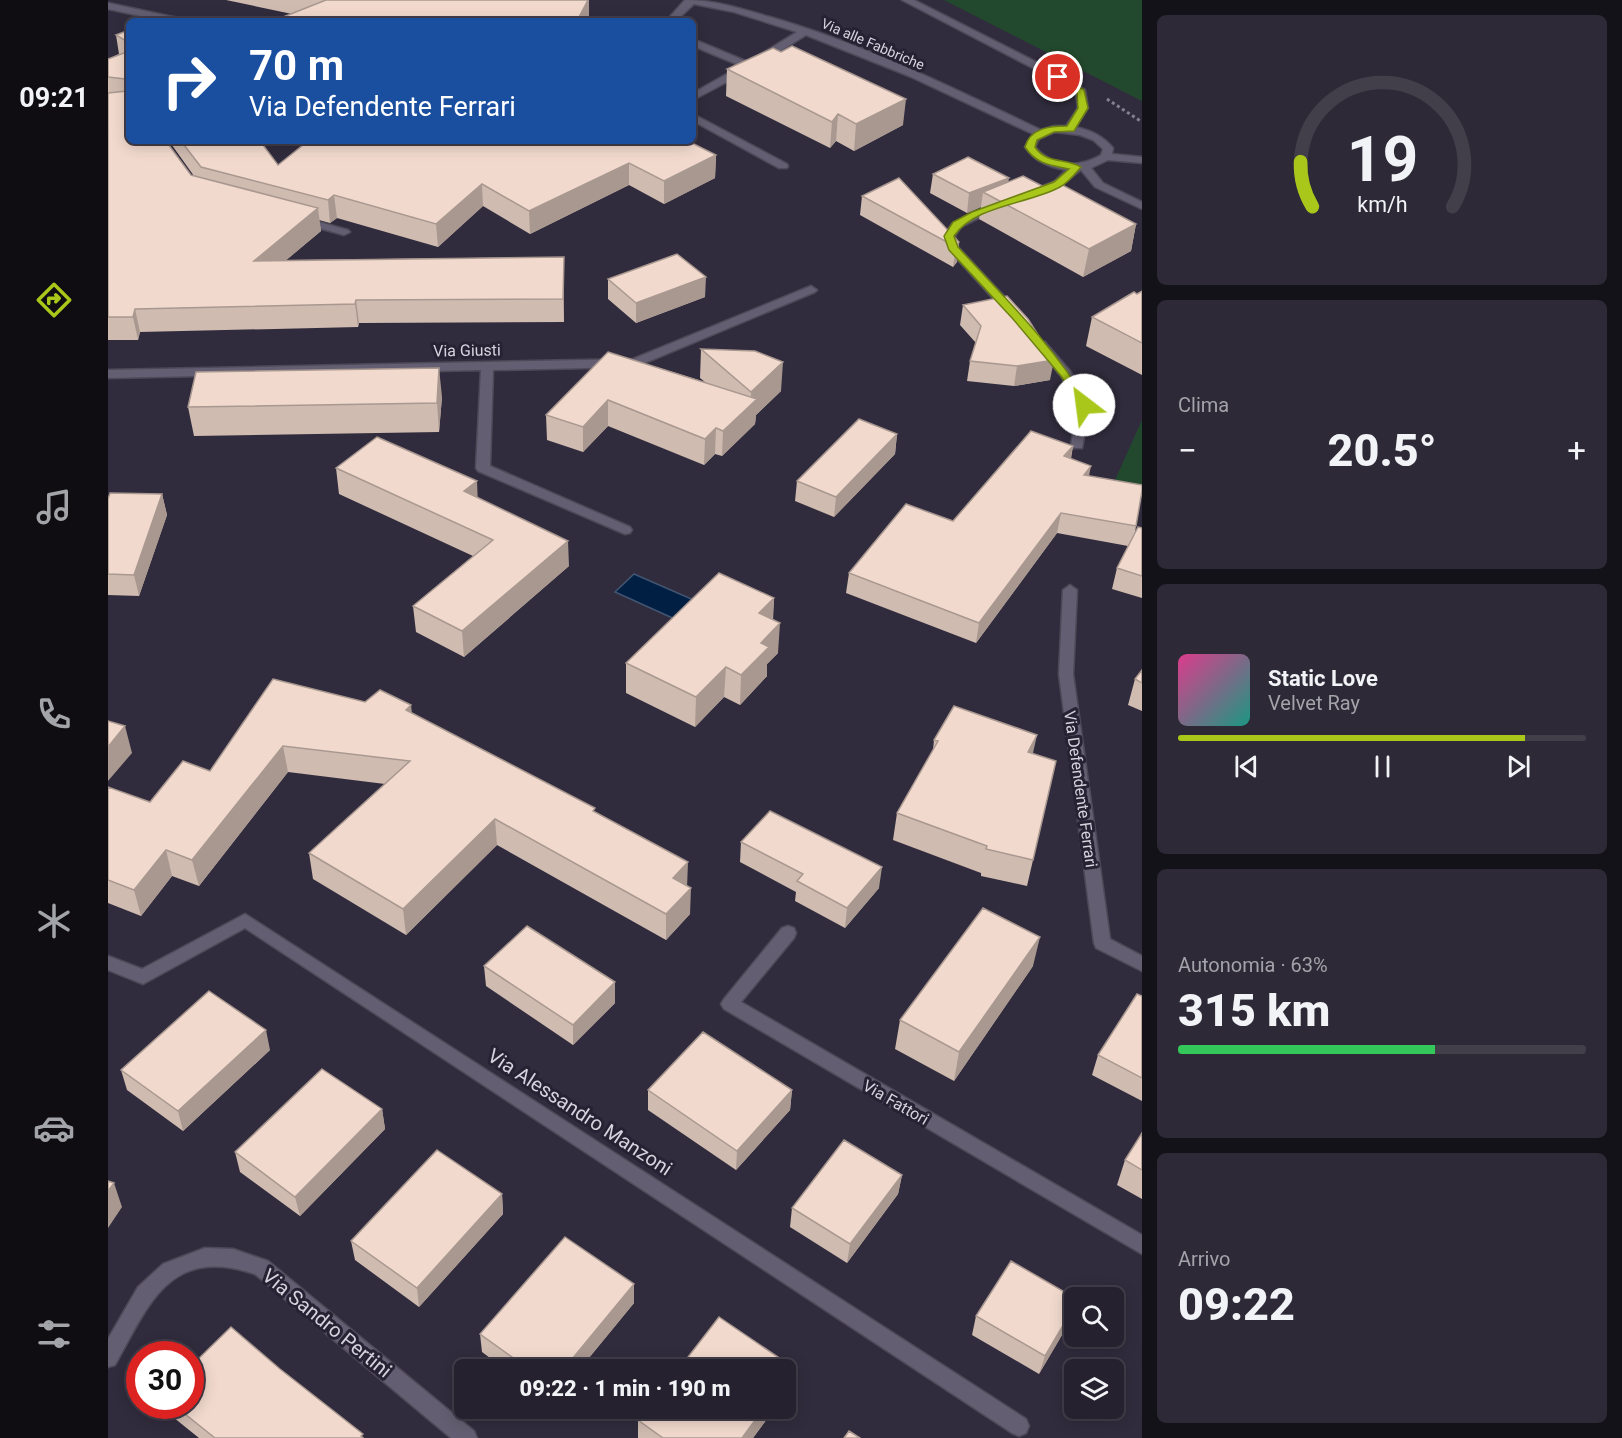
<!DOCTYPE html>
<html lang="it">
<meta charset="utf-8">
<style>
:root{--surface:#25212e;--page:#2d2936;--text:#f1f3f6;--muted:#a3a3aa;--line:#423e4a;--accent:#a9c71a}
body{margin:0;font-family:Roboto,sans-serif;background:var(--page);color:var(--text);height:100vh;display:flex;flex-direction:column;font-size:22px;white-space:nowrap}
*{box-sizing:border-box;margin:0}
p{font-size:20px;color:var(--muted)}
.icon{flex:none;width:33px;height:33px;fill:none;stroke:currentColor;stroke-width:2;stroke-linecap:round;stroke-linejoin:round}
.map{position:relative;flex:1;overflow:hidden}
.sheet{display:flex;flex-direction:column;gap:15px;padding:15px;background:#141219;width:480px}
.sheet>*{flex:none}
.hud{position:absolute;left:18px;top:18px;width:570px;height:126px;border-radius:9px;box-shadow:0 3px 15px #0003,0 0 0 2px var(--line);background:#1a4fa0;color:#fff;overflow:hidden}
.tools{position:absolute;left:956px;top:1287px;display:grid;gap:12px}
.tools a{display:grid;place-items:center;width:60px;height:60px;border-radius:9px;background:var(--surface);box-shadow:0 3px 15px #0003,0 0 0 2px var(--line);font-size:30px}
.speed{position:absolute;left:18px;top:1341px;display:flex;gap:12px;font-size:30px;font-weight:700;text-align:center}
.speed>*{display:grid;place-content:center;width:78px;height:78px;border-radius:50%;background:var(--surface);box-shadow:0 3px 15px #0003,0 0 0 2px var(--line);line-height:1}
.speed .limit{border:9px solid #d22;background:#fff;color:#111}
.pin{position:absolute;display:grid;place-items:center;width:51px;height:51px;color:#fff;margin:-26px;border:3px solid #fff;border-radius:50%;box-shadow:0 2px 6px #0007}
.me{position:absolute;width:66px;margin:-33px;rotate:330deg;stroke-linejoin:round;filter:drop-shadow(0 0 4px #0008)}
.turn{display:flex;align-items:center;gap:21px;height:126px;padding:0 24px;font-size:27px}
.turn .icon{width:78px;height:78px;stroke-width:2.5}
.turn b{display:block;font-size:42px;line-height:51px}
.big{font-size:45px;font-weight:800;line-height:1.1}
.sheet .card{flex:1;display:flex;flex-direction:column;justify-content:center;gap:9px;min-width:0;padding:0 21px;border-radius:9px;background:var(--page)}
.sheet .dial{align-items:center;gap:0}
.dial svg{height:156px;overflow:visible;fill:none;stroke:var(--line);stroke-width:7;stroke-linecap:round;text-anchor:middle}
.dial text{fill:var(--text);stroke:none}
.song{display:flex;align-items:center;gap:18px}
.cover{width:72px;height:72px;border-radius:9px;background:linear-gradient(135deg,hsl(330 70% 55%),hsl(170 70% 35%))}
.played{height:6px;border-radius:3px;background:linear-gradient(90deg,var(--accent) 85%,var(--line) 85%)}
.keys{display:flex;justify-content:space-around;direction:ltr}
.heat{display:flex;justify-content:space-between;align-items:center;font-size:33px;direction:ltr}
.charge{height:9px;border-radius:4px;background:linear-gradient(90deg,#34c759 63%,var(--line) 0)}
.trip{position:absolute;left:346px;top:1359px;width:342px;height:60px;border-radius:9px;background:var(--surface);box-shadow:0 3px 15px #0003,0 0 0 2px var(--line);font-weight:800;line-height:60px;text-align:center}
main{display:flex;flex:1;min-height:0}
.dock{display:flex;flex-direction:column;width:108px;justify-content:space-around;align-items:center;background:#0f0d12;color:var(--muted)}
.dock .icon{width:42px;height:42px}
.dock .on{color:var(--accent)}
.dock b{font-size:27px;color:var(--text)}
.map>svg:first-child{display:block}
.green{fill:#22492d}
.water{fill:#011f43;stroke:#415572;stroke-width:1.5}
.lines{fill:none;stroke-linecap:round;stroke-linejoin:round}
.minor-casing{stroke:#4e4958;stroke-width:3}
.path{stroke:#84808e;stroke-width:3;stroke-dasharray:3 3;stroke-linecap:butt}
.minor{fill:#635e71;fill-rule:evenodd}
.wall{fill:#cfbbb0}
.shaded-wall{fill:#a99890}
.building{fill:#f1d9cd;stroke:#a99890;stroke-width:1.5}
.route{fill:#a9c71a;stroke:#6e8111;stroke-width:1.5}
.labels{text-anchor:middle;stroke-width:6;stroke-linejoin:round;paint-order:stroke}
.far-street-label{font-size:14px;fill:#d6d3de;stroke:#272233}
.street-label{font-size:16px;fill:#d6d3de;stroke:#272233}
.near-street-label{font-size:20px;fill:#d6d3de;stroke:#272233}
</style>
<main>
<nav class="dock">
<b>09:21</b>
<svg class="icon on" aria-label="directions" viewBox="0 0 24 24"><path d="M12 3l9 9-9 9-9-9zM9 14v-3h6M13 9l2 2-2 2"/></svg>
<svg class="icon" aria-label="music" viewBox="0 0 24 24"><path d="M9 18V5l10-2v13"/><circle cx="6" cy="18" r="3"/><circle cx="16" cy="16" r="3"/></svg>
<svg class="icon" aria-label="phone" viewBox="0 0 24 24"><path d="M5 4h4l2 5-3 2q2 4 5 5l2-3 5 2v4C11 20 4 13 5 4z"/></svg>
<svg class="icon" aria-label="climate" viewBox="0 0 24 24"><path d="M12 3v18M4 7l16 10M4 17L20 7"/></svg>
<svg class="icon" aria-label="car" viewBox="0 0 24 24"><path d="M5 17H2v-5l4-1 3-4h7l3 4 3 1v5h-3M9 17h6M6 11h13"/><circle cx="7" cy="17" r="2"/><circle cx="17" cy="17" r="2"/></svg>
<svg class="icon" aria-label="filters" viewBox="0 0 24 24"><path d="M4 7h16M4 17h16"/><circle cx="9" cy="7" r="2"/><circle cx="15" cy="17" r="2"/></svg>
</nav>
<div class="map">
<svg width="1034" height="1438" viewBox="0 0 1034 1438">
<rect width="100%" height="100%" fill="#312c3d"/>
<path class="green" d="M836,0H1034V101Z
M1034,420V489L1007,480Z"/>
<path class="water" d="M526,574L588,601L569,620L507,592Z"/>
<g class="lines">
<defs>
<path id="minor" d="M577,0C607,0 634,9 662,17C756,44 845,88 933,130L946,126H958L970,108L968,93L946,79L794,0H806L954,75L977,90L980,108L968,127C984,131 995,136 1005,148L1004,154L1034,157V163L1000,160L983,168L995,183L1034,202V209L987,187L973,170C959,179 948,195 929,192V188L946,182L958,170C940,167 928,162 917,147L925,134L801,76L698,35L645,68L585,100V93L633,66L585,46V39L640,62L689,32L626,12L586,4L568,21H558ZM947,132L972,135L985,140L995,149L993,155C971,168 944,167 927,147L931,139Z
M0,3L70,18L75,21H56L0,9Z
M585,114L679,164L680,166L679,168H671L585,121Z
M891,201L897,204L895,206L853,227L847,236L850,247L907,308V314H899L841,250L835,236L845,223Z
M193,217L240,230L242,232L236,235L189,222L187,220Z
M703,286L709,290L707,292L527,367L385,370L382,466L522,527L524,530L522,533L517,534L370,471L368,468L373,370L0,378V370L525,359Z
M933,341L937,342L962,371L982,405L974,448H964L963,445L970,405L953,376L927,345Z
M962,585L969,590L965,674L1002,939L1034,956V971L988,948L986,943L951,674L955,590Z
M137,914L918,1419L921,1426L918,1433L911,1436L904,1433L137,928L35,984L0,970V956L34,969Z
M680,926L686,928L688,933L686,938L633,1002L1034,1235V1254L616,1009L613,1004L616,999L674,928Z
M97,1248L125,1249L160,1261L366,1431L369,1438H343L147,1274C62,1246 42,1302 7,1365L0,1367V1339L30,1287L55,1264Z"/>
</defs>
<use href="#minor" class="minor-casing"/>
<path class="path" d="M999,99L1034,122"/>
<use href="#minor" class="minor"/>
</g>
<path class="wall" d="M118,0H481V18L184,14Z
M21,30V141L83,175L86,176L61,141H152L170,165L608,155L607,178L556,204L521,185L422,234L375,206L330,247L229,218L222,223L211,220L213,231L178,260L456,257V322L251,323L250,327L32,332L30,340H0V59L11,54L8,35Z
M619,69L795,125L746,151L728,141L722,148L618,96Z
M825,174L900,182L936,187L1028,224L1023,251L975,277L871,219L873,207L859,213L822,193Z
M754,196L851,242L849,262L845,267L752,215Z
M500,279L597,297L528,323L500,299Z
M1034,291V375L978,346L984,317Z
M855,305L942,380L906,386L859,381L862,361L868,343L852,325Z
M593,349L673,391L648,415L647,424L614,456L607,454L596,465L500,426L475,452L439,440L438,415L500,352L597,382L592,378Z
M334,397L331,432L86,436L80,407Z
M789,434L787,454L726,517L687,501L689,481Z
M965,446L963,459L981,476L1028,526L1027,533L1034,528V598L1004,589L1009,568L1020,546L949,533L868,643L738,593L741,573L845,521Z
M228,468L370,497L461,566L356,657L308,632L305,606L365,556L231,494Z
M54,494L59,515L31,596L0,595V499Z
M666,598L665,620L670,653L659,664V676L632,705L616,697L587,727L518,693V663Z
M1034,670V711L1020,705L1027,679Z
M257,702L304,713L487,812L579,886L582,914L558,940L389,845L298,935L205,879L201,853L277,784L180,772L91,886L64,876L33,916L0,903V787L42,802L102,771Z
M826,740L925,754L948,761L919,886L873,876V873L785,840L789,813L825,750Z
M633,842L771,888L737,928L687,901L688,892L632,862Z
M376,966L507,1003L465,1045L378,986Z
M925,966L846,1081L787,1049L792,1020Z
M1034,996V1101L984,1075L990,1055Z
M162,1050L75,1131L19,1090L13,1070Z
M540,1090H684L682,1110L628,1170L540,1110Z
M274,1109L277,1129L192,1216L132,1172L127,1152Z
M1034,1133V1199L1009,1185L1017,1160Z
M794,1175L790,1194L739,1263L682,1227L684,1208Z
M394,1194L395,1214L311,1307L247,1260L243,1241Z
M526,1284V1303L471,1370H398L374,1352L372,1334Z
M868,1316L964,1318L931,1374L864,1335Z
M172,1369L256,1438H91L60,1413L58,1406H82Z
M539,1408H667L645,1438H530V1420Z"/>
<path class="shaded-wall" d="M480,0H481V18L480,21H469Z
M798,99L795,125L746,151L748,124Z
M730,114L728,141L722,148L724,122Z
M608,155L607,178L556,204V181Z
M521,163V185L422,234L421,211Z
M901,178L898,197L875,192L873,207L859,213L861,193Z
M374,184L375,206L330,247L328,224Z
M226,195L229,218L222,223L220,200Z
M210,208L213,231L150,284L146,261Z
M1028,224L1023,251L975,277L981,249Z
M851,242L849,262L845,267L848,247Z
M456,257V322L455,299Z
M598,277L597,297L528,323V303Z
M248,300L251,323L250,327L247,304Z
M27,309L32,332L30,340L25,317Z
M946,360L942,380L906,386L909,366Z
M675,362L673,391L648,415L647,424L614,456L615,431L643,405V392Z
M331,368L334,397L331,432L329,403Z
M500,400V426L475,452V427Z
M608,428L607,454L596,465L597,439Z
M789,434L787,454L726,517L728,497Z
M965,446L961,466L956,456Z
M983,466L979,486L976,475Z
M369,481L370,506L356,491Z
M54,494L59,515L31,596L26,575Z
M953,513L949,533L868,643L871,623Z
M460,541L461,566L356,657L354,631Z
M666,598L664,627L651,613Z
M672,623L670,653L659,664V676L632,705L633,675L653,643Z
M618,667L616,697L587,727L588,697Z
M303,705L306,731L298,710Z
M17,726L24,753L0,781V747Z
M929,735L923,762L920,752Z
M175,746L180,772L91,886L84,860Z
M387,819L389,845L298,935L295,909Z
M58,850L64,876L33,916L26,890Z
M580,862L579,888L565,878Z
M774,867L771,888L737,928L739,908Z
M583,888L582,914L558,940V914Z
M932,937L925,966L846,1081L851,1052Z
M507,982V1003L465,1045V1025Z
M158,1030L162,1050L75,1131L70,1111Z
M684,1090L682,1110L628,1170L629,1151Z
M274,1109L277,1129L192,1216L187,1197Z
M794,1175L790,1194L739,1263L742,1244Z
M6,1183L14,1207L0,1228V1191Z
M394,1194L395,1214L311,1307L309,1288Z
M526,1284V1303L471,1370H455Z
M966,1307V1313L964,1318L931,1374L937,1356Z
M686,1368L684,1386L678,1394V1378Z
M656,1408H667L645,1438H634Z"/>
<path class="building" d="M218,0H480L469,21H165Z
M52,18L58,21H44Z
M21,30V43L8,35Z
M684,46L798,99L748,124L730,114L724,122L619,69L665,48L673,52Z
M21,51V141H58L83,175L210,208L146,261L456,257L455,299L248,300L247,304L27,309L25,317H0V93L19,91L17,79L0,77V59Z
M73,141H152L170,165L200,141H580L608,155L556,181L521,163L421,211L374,184L328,224L226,195L220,200L93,167Z
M860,157L901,178L861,193L825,174Z
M915,176L936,187L947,181L1028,224L981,249L875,192Z
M791,178L851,242L848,247L754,196Z
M569,254L598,277L528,303L500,279Z
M1034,291V343L984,317L1026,292L1029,294Z
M899,296L920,319L946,360L909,366L862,361L873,326L855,305Z
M593,349L647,351L675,362L643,392Z
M500,352L649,399L615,431L608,428L597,439L500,400L475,427L438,415Z
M331,368L329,403L80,407L88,372Z
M751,419L789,434L728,497L689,481Z
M923,431L965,446L956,456L983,466L976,475L1034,485V491L1028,526L953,513L871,623L741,573L798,504L845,521Z
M269,437L369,481L356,491L460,541L354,631L305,606L385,540L228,468Z
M2,493L54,494L26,575L0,574V499Z
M1030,527L1034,528V576L1009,568Z
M611,573L666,598L651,613L672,623L653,643L661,647L633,675L618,667L588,697L518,663Z
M1034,670V683L1027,679Z
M165,679L257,702L272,690L303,705L298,710L487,808L485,811L580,862L565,878L583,888L558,914L387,819L295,909L201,853L302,761L175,746L84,860L58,850L26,890L0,880V787L42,802L75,761L102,771Z
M846,706L929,735L920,752L948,761L925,860L878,849L879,846L789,813L830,741L826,740Z
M0,721L17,726L0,747Z
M662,811L774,867L739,908L689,881L695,874L633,842Z
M875,908L932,937L851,1052L792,1020Z
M419,926L507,982L465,1025L376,966Z
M101,991L158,1030L70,1111L13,1070Z
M1029,994L1034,996V1078L990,1055Z
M595,1032L684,1090L629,1151L540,1090Z
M214,1069L274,1109L187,1197L127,1152Z
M1034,1133V1170L1017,1160Z
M736,1140L794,1175L742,1244L684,1208Z
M329,1150L394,1194L309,1288L243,1241Z
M0,1181L6,1183L0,1191Z
M457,1237L526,1284L455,1370H422L372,1334Z
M903,1261L967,1298H966V1307L937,1356L868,1316Z
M611,1317L686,1368L678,1378V1370H570Z
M123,1327L172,1369L255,1434L253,1436L255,1438H107L67,1406H82V1367Z
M539,1408H656L634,1438H555L530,1420Z
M741,1431L752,1438H736Z"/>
<path class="route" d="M947,75H953L976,90L980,108L966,131L946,132L929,140L927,147C938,164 958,158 973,167C967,174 960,183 952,187C921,204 867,205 846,236L850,247C896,297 946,346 981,405L976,408L972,407L953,376L905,319L841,250L836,236L845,222L864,212L946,182L961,169C942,165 928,164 917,147C922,128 942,126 959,126L970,108L969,93L947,79Z"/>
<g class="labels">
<g class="far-street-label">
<text transform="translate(765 44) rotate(23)" y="5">Via alle Fabbriche</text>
</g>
<g class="street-label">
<text transform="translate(359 350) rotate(-1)" y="6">Via Giusti</text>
<text transform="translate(973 789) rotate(82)" y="6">Via Defendente Ferrari</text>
<text transform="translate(788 1102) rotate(30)" y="6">Via Fattori</text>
</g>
<g class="near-street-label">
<text transform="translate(472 1112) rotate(33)" y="7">Via Alessandro Manzoni</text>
<text transform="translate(219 1323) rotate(39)" y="7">Via Sandro Pertini</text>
</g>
</g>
</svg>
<div class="tools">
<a><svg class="icon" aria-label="search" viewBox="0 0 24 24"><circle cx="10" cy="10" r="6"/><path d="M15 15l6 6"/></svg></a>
<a><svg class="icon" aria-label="layers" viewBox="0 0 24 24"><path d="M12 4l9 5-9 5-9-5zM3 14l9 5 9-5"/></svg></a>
</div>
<div class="speed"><div class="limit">30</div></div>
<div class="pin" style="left:950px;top:77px;background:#d93025"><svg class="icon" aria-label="arrive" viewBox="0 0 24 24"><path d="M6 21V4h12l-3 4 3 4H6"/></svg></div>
<svg class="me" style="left:976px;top:405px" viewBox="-20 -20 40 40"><circle r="19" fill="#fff"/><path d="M0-13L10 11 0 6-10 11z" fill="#a9c71a"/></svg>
<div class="trip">09:22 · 1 min · 190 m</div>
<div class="hud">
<div class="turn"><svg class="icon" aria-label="right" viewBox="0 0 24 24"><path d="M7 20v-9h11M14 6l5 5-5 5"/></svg><div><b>70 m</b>Via Defendente Ferrari</div></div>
</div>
</div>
<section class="sheet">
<div class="card dial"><svg viewBox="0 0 100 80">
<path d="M14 69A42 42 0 1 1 86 69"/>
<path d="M14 69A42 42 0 0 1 8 46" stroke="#a9c71a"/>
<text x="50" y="56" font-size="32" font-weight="700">19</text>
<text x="50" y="72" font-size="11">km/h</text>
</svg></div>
<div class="card"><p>Clima</p>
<div class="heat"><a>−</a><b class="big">20.5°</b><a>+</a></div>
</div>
<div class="card">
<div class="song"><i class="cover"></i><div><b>Static Love</b><p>Velvet Ray</p></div></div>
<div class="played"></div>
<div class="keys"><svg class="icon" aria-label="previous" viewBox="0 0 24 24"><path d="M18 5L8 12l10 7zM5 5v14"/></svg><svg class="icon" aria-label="pause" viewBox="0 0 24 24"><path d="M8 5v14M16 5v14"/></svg><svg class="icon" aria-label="next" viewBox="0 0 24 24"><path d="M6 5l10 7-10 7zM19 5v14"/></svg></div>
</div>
<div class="card"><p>Autonomia · 63%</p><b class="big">315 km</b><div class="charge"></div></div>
<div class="card"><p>Arrivo</p><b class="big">09:22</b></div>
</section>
</main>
